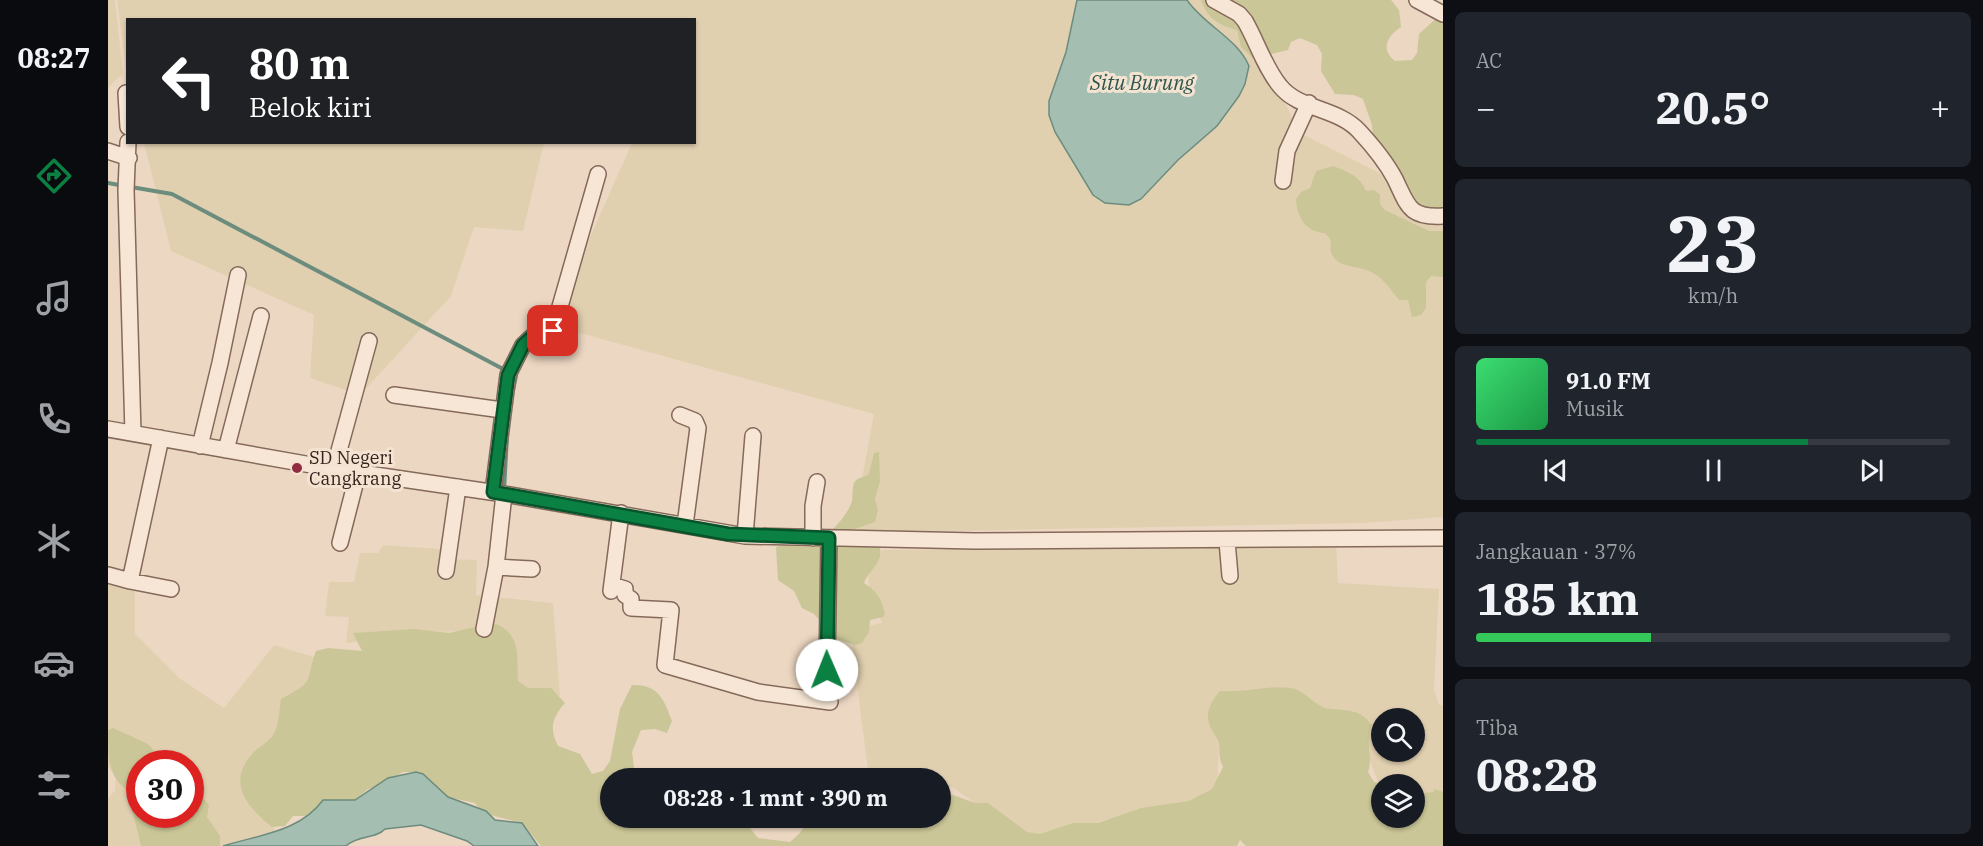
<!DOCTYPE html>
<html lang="id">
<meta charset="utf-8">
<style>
:root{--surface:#171b24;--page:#20242c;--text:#f1f3f6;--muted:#9ea1a6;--line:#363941;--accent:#0b8043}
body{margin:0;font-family:"IBM Plex Serif",serif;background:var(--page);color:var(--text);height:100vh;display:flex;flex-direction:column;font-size:22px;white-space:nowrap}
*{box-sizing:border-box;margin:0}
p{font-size:20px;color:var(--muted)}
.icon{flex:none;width:33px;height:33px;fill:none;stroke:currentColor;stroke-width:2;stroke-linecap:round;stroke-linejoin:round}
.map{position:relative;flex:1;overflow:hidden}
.details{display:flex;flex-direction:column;gap:12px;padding:12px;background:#0d0f14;width:540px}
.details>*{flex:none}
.hud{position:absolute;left:18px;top:18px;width:570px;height:126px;border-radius:0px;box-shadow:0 2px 4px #0004;background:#202124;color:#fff;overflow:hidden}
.buttons{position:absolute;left:1263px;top:708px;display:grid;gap:12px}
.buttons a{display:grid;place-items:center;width:54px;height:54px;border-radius:50%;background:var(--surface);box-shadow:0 2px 4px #0004;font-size:30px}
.speed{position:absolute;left:18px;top:750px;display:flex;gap:12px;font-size:30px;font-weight:700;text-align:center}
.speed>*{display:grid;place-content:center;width:78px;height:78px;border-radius:50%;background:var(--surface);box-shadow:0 2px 4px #0004;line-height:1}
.speed .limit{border:9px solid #d22;background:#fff;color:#111}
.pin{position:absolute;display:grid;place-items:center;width:51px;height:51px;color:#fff;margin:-26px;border-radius:12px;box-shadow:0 3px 9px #0006}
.me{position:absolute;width:66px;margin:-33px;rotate:359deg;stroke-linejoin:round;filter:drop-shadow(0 0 4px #0008)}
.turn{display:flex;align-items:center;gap:21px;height:126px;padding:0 24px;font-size:27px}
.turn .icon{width:78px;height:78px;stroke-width:2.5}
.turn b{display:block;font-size:42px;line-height:51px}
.big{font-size:45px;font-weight:800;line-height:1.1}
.details .tile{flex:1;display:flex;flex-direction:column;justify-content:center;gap:9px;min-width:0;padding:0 21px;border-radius:9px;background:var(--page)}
.details .dial{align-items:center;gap:0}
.dial b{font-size:78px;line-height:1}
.song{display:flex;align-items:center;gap:18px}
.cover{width:72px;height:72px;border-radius:9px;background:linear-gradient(135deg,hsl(140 70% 55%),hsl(140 70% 35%))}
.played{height:6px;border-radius:3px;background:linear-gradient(90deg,var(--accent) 70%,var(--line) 70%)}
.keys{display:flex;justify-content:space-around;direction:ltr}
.heat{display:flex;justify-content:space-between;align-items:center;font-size:33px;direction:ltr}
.charge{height:9px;border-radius:4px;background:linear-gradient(90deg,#34c759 37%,var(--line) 0)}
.trip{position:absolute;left:492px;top:768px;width:351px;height:60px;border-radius:30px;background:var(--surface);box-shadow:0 2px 4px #0004;font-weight:800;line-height:60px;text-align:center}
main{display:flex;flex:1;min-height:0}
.dock{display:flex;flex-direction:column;width:108px;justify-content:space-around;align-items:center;background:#090b0e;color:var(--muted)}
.dock .icon{width:42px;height:42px}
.dock .active{color:var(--accent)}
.dock b{font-size:27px;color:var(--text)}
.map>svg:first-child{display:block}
.farmland{fill:#e1d0b0;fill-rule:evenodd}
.green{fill:#cac697}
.water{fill:#a4bfb2;stroke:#6c8c7e;stroke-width:1.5}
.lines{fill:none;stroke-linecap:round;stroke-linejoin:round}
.stream{stroke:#6c8c7e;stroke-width:4}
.minor-casing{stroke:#85695a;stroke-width:18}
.minor{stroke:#f7e6d5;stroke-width:15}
.route-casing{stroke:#07532c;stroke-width:15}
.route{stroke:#0b8043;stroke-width:10}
.poi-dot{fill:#922c40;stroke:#f4e3d1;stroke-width:2}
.labels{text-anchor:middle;stroke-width:6;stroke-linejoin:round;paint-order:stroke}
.poi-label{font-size:18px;fill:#35251e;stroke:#f4e3d1;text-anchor:start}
.water-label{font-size:20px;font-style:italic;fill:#2d554b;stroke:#f4e3d1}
</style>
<main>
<nav class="dock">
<b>08:27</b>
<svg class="icon active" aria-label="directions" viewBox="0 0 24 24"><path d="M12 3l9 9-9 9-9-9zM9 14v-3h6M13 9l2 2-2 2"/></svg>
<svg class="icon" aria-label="music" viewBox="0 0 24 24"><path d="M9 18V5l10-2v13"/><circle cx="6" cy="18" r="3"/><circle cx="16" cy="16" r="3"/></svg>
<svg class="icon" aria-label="phone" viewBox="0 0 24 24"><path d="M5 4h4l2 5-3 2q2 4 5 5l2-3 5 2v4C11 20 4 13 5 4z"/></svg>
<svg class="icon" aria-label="climate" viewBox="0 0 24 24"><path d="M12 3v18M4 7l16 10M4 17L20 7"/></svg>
<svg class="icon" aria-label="car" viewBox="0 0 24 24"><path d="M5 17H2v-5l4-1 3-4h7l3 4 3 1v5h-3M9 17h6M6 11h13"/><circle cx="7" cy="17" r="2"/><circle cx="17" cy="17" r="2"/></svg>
<svg class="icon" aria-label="filters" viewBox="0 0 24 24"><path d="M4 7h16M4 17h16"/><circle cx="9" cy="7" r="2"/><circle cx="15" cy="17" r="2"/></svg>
</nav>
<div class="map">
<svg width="1335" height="846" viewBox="0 0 1335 846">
<rect width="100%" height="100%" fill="#ecd7c2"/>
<path class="farmland" d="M0,0H7L15,74L0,87Z
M9,0H1126L1192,133L1335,205V517L1255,523L744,533L766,414L443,325L524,143L586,142V20H20L19,75Z
M36,143H436L415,231L366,227L343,296L252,395L202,378L206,315L63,251Z
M1228,543L1230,583L1331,589L1326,689L1331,705H1335V793L1307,796L1306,784H1274L1273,791L1247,717L1183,698L1138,689L1111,743L1109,801L1004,818L936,839H922L889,819L844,787L833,786L832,778H761L742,630L774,623L761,587L760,570L775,550ZM1274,718H1306V752H1274Z
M275,545L332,549V559L369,560L368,595L445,603L452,696L407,689L369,631L317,632L238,643L241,617L217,616L221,582H246L252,553H270Z
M0,580L27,586V634L71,678L116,708L166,645L216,660L167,819L166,833L154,834L125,846H110L83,813L82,764L42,763L27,746L21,794L39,846H0V799L7,790L8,777L0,766Z"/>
<path class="green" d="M1093,0H1283L1291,10L1293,27C1279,36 1272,50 1287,61L1304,60L1309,53L1311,34L1335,12V213L1313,211L1266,144L1264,125L1255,99L1246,95L1227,94L1213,71L1214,54L1209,45L1192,38L1183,42L1180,50L1163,54L1156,60H1147L1133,47L1129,30C1110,25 1100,19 1093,0Z
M1225,166C1239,171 1252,176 1258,191L1266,190L1272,195V204L1277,210L1321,231H1335V277L1323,276L1318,282V308L1313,315L1304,317L1300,300H1291C1283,290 1276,279 1265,273C1249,263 1218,271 1223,240L1217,233C1198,232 1189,218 1188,199L1193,192L1202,188L1208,171Z
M771,452L772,481L767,499L770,510L767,522L741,531L770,542C779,561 761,569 756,583C770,592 773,598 777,614L775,617L762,620L761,632L754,643L747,645L728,639L706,614L694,608L686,591L670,580L668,547C680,543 694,549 704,545C718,540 740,515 744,501C745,496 744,488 746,483C749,477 756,478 761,474L766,453Z
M388,624C413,634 409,657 410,681L420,688H443L457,703C444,718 441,728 450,746L472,754L484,774L495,771L502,761L512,709L524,685C550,684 556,699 564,721L559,733L547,729L533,730L524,752L527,775L524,778H502V818H599L605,828H642L650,838L682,842C690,835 699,828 697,818H832L834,791L867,803H880L919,832L932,834L965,823H990L1033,808L1081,801L1104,789L1115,767C1110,756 1112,753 1111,743C1110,739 1106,734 1104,730C1095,715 1102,703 1112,691C1135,693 1159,685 1182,688C1199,690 1206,708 1223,709C1241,711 1252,709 1264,725C1256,744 1266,754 1260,772L1266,782L1274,784V818H1306L1307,794L1325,792L1327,789L1335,792V846H1138L1132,840L1129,846H433L414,823L375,813L367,803L340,797L320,778L308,772H295L273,785L260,789L241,805L198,816H185L177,826L164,827C140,808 118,783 144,754C150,747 160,743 165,735C171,725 171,711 173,699C209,680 196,684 208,651L220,648L254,651L245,633L306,629L341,633L376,625Z
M5,728L40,744L57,763L32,764V814H82L83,783L101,805L99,817L112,836V846H33L19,790C0,776 0,758 0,730Z"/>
<path class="water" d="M969,0H1079C1096,25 1129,38 1141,66L1137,84L1131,96L1109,126L1070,160L1033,199L1021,205L997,203L985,195L947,132L941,115V101L958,52Z
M308,772L315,774L340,797L378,811L387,820L414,823L430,846H366L359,841L313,825L277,829C268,839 250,835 238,846H115C150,835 192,832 215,800H247L280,778Z"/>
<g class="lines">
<path class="stream" d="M0,183L16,186
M23,187L64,194L397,370
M403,374L408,376L405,390
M396,491L399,436"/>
<defs>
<path id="minor" d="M1106,0L1131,14L1137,21C1149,42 1157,68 1172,86C1191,110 1230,108 1251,131C1264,145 1278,162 1287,179C1300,206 1301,218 1335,216
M1309,0L1335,14
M18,93L20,127
M20,142L18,190L25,433
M0,151L21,158
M1175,181L1179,151L1201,103
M286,395L394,410
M572,415L587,421L590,428L577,525
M0,429L226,469L396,494L637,536L867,541L1335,538
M92,446L112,363L130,275
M118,450L153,316
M226,469L261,341
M385,492L400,375L415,345L428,333L439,335L445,331L490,174
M637,536L645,436
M705,538V506L709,482
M1119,541L1122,576
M232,543L250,473
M388,567L424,569
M338,571L350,487
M0,575L22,581L53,438
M22,581L63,589
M504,585L517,589V595L523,599V608L563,610L557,665L650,692L722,702
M503,591L513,513
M376,629L388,567L396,494
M719,670L721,538"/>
</defs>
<use href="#minor" class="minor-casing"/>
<use href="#minor" class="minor"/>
</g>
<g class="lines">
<defs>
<path id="route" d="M445,331L439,335L428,333L415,345L400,375L385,492L620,534L721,538L719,670"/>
</defs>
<use href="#route" class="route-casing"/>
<use href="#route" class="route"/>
</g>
<circle class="poi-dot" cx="189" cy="468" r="6"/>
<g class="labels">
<g class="poi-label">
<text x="201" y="464">SD Negeri<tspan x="201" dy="21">Cangkrang</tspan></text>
</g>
<g class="water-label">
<text x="1034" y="90">Situ Burung</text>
</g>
</g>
</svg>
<div class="buttons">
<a><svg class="icon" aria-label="search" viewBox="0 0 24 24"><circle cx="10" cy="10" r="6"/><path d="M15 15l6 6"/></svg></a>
<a><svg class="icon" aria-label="layers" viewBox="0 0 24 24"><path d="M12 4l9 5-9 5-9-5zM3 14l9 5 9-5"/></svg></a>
</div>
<div class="speed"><div class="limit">30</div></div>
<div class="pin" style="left:445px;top:331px;background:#d93025"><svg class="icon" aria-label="arrive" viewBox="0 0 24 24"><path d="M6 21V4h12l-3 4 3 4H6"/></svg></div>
<svg class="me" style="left:719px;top:670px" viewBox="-20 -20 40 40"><circle r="19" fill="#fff"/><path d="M0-13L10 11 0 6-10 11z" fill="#0b8043"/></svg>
<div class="trip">08:28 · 1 mnt · 390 m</div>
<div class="hud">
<div class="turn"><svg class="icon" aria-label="left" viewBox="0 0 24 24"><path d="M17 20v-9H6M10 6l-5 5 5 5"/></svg><div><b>80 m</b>Belok kiri</div></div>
</div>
</div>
<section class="details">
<div class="tile"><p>AC</p>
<div class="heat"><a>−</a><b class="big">20.5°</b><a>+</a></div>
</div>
<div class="tile dial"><b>23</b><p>km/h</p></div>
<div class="tile">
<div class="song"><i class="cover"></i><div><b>91.0 FM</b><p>Musik</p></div></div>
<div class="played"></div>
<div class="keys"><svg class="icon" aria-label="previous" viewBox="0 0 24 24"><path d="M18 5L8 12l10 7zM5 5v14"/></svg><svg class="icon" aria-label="pause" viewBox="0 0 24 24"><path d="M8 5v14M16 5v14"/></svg><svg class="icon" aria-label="next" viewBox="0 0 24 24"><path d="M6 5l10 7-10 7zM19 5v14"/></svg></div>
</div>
<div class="tile"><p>Jangkauan · 37%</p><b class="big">185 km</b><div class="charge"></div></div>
<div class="tile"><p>Tiba</p><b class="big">08:28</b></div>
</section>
</main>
